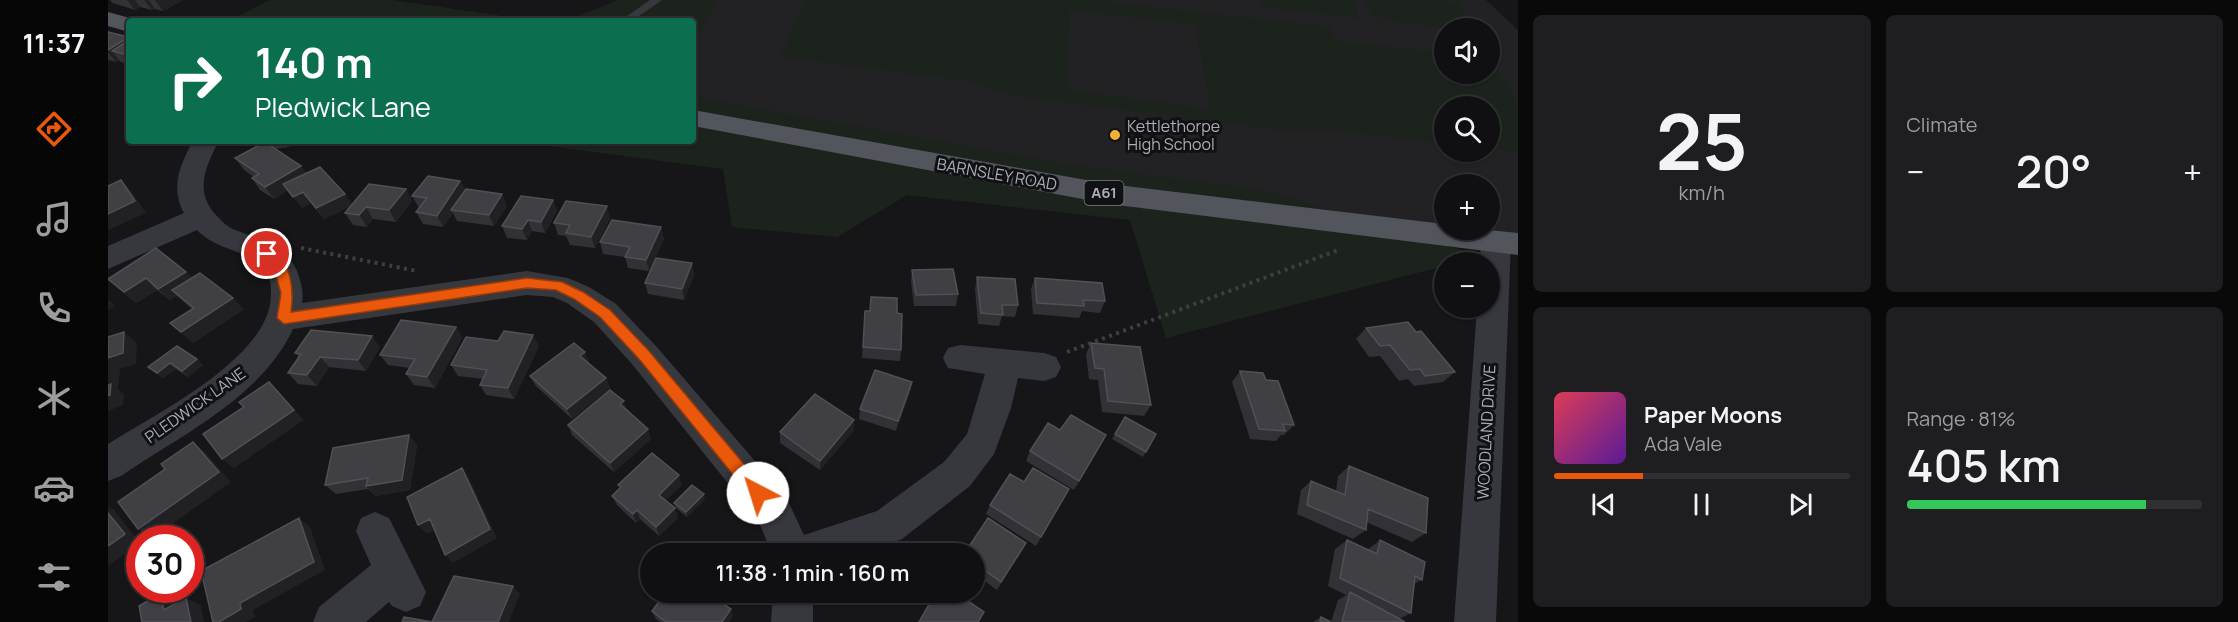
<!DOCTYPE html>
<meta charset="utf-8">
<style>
:root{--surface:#101012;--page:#1e1e20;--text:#f1f3f6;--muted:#9c9d9f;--line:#303032;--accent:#ea580c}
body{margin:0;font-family:Manrope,sans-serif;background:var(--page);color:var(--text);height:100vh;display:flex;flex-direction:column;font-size:22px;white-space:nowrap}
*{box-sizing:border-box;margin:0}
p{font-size:20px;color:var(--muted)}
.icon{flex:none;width:33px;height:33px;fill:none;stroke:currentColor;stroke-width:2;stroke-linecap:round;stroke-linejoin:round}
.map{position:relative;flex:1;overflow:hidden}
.details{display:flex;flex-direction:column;gap:15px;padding:15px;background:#09090a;width:720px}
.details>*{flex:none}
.banner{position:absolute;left:18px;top:18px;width:570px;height:126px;border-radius:6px;box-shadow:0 2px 4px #0004,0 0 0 2px var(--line);background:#0b6e4f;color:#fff;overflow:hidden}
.fabs{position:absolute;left:1326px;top:18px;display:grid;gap:12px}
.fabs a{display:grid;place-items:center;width:66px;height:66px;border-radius:50%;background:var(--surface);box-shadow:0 2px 4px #0004,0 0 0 2px var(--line);font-size:30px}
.speed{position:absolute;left:18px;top:525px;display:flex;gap:12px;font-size:30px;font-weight:700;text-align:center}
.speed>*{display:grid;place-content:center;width:78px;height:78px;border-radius:50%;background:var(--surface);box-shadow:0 2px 4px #0004,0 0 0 2px var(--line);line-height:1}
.speed .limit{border:9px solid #d22;background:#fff;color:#111}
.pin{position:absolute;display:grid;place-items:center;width:51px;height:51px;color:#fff;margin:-26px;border:3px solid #fff;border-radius:50%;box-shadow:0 2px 6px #0007}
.me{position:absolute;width:66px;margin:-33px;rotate:320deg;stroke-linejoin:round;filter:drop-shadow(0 0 4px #0008)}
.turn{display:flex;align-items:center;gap:21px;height:126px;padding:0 30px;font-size:27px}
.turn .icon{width:78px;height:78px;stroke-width:2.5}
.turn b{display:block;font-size:42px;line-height:51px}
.big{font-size:45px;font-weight:600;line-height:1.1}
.details .tile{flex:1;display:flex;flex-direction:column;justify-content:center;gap:9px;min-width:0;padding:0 21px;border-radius:9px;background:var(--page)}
.details .dial{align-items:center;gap:0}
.dial b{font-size:78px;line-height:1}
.song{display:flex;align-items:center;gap:18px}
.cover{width:72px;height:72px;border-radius:9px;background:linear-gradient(135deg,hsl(350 70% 55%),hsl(270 70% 35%))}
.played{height:6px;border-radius:3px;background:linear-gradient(90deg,var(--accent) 30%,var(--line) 30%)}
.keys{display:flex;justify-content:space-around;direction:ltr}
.heat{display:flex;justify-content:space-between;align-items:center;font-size:33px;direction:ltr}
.charge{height:9px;border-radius:4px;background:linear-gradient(90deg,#34c759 81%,var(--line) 0)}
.details .tiles{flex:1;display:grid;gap:15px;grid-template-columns:repeat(2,1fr)}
.trip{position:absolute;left:532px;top:543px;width:345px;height:60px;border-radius:30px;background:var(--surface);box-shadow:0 2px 4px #0004,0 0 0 2px var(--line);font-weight:600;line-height:60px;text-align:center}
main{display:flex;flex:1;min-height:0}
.tab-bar{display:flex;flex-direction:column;width:108px;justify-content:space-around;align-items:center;background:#060607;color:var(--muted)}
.tab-bar .icon{width:42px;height:42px}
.tab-bar .selected{color:var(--accent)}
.tab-bar b{font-size:27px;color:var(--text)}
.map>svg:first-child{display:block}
.built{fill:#222225;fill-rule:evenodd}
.green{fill:#1c231d;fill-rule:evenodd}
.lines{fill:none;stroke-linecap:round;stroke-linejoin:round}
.path{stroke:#3d3f44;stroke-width:4;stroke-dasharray:3 4.5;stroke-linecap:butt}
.service{fill:#37383d;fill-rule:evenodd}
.minor{fill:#37383d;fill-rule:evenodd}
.primary{fill:#53555c;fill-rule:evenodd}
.wall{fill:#323236}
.shaded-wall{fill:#212124}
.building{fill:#3f3f44;stroke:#4f5156;stroke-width:1.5}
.route{fill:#ea580c;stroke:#983908;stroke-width:1.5}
.poi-dot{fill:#f2b134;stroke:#111113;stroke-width:2}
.labels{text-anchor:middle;stroke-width:6;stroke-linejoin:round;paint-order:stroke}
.shield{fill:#111113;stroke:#7b7e86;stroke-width:1.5}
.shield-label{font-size:15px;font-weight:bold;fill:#a8adb8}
.poi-label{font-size:16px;fill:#a8adb8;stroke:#111113;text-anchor:start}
.street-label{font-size:16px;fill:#a8adb8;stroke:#111113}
</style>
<main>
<nav class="tab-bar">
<b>11:37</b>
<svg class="icon selected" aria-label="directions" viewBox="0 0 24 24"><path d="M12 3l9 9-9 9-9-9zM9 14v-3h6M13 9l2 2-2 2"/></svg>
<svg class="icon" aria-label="music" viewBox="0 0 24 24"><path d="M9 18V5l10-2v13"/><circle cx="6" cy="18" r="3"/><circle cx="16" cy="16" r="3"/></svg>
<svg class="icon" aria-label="phone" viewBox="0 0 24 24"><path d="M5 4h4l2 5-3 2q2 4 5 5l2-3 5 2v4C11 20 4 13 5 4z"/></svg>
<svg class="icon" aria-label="climate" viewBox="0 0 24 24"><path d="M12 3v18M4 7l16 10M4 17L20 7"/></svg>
<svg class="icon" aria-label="car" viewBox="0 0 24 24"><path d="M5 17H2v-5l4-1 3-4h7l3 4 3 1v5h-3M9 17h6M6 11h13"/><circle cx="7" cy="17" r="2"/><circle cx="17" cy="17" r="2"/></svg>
<svg class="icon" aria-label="filters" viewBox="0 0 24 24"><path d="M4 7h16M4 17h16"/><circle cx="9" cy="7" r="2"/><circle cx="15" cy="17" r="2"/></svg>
</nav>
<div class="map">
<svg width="1410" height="622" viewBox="0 0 1410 622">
<rect width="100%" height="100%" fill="#161618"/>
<path class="built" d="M549,0H1378L1410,30V244L585,118V21H517ZM1336,28H1382V74H1336ZM1336,106H1382V152H1336ZM1336,184H1382V230H1336Z"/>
<path class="green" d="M162,0H284L430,21H120Z
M510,0H612L585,42V21H458Z
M697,0H985L1222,27L1228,41L1336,53V74H1382V58L1410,104V152L1382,149V106H1336V143L1221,130L1180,131L915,97L891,92L860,81L672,57ZM962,10L1154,32L1159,34L1087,26L1103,109L959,90Z
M1153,0H1245L1252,18L1155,7Z
M1257,0H1338L1340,2L1349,3L1363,27L1340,28L1277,21L1275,17L1264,16Z
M585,97L965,165L1155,190L1373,256L1349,262H1336V266L1058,338L1022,220L799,195L729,237L624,227L615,169L402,141H585Z"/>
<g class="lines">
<path class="path" d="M193,248L309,271
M959,352L1233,249"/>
<path class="service" d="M542,0H554L524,21H512Z"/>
<path class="minor" d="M85,141H111C98,165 86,191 107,214C113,220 118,226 125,229C151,240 177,243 189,271C193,282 196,292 194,303L419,271L460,278L481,287L508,304L548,346L678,497L696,535L769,511L836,462L859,434L877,374L840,368L835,358L840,348L852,345L936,353L948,357L953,367L948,377L936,381L910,378L903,408L886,454L862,486L794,539L754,554H664L651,522L524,364L486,322L459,303L445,297L419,295L185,329C153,398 73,435 13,476L0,481V444C47,414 164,357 163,294C163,286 163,279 158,272C142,248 109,252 89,230L0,269V246L76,213C62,187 72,165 85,141Z
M1388,231L1398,234L1403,241L1388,622H1346L1369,308H1382V262H1372L1373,241L1378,234Z
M267,512L281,518L318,592L312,606L298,612L284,606L281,602L258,622H205L211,607L263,565L248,531L253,518Z
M665,592H705V622H663Z"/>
<path class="primary" d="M0,12L29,20L30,21H21V32L0,26Z
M585,110L1001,184L1336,224V230H1381L1410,233V255L1001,204L585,126Z"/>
</g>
<path class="wall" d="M2,0H75L55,11L47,9L44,10L32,7L27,10L5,3Z
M0,32L21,38V64L13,62L11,60L8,62L0,60Z
M145,141H183L181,147L166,149L193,166L198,173L237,194L244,205L298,189L304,201L288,222L265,219L259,227L245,225L237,213L243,206L216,219L203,203L194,208L180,190L166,199L152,190L144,178L146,177L136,170L127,158L149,147Z
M352,181L357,190L399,206L386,226L349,221L345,213L335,227L315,224L308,212L312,208H311L304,196Z
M445,200L449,211L437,233L424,231L419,240L399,238L394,226Z
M502,218L487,248L462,245L458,236L450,235L446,223Z
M553,227L556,239L541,271L520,268L517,257L495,254L492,242Z
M584,263L586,275L576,300L540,294L537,283Z
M804,270L850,294L848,306H806L803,281Z
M78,272L84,278L136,309L85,343L62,323L84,309L69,296L62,300L49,290L28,303L0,279Z
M869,277L910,305L907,317L894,316L891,326L870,324L867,289Z
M927,278L997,301L992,313L974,311L971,318L925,314L923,289Z
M757,311L789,313L793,350L792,361L754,358Z
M348,327L354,338L327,388L306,385L298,374L301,368L280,365L272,355Z
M1258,328L1308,332L1347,372L1335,382L1306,386L1300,379L1291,381L1272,356L1261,357L1248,339Z
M390,341L431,346L406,399L378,395L372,385L375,379L350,376L343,365Z
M983,343L1043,405L1036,416L994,412L990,380L981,379L978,354Z
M69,346L95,365L80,377L68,369L55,378L40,367Z
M272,347L258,371L221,367L209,386L190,384L180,373L191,357L187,353Z
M481,362L480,363L498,378L502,388L464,419L428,386L422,376Z
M1132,371L1158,380L1186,425L1176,435H1173L1168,441L1142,439L1124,382Z
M804,382L802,392L788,431L751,419L752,409Z
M519,411L543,439L506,472L464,435L460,425Z
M1017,417L1038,452L1035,457L1004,439Z
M746,420V430L712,470L672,443V432Z
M952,430L998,435L966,490L918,461L922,451Z
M301,435L309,445L302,490L268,496L260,489L228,494L217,485Z
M1241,466L1318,533L1304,542L1258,522V530L1245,539L1189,514L1193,490L1203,481L1228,491L1230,476Z
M916,482L961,489L928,546L878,514L882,505Z
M510,485H574L557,501L567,508L570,518L551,536L532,519L528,523L509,505L504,496L512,488Z
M597,499L579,517L568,508L566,503Z
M1239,540L1259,550L1272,540L1314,580L1306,584L1303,613L1291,619L1297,622H1223L1230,600L1238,595L1220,586L1227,549Z
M918,543L889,590L867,574V554Z
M558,592H622L614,603L625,616L621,622H552L548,619L544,611Z
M1213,617L1223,622H1205Z"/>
<path class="shaded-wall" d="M19,0H27L32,7L27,10Z
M36,0H41L47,9L44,10Z
M47,0H75L55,11Z
M21,37V54L4,51L11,60L8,62L0,52V50Z
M177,141H183L181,147Z
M193,166L201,178L175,184L180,190L166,199L157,187Z
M13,180L24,192L38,213L0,230V214Z
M352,181L358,193L343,210L345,213L335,227L329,216Z
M298,189L304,201L288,222L281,210Z
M195,192L203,203L194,208L185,197Z
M237,194L245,205L216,219L208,208Z
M394,194L399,206L386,226L381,215Z
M445,200L449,211L437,233L433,222Z
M499,206L502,218L487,248L483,237Z
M258,207L265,219L259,227L251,215Z
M420,220L424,231L419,240L414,229Z
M553,227L556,239L541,271L538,260Z
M584,263L586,275L576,300L574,289Z
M78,272L89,283L64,290L69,296L62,300L50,289Z
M38,278L49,290L28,303L16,292Z
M125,298L136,309L85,343L73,332Z
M0,299L7,306L0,310Z
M348,327L354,338L327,388L319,377Z
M16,332L29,343L28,364L12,369L10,389L16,395L15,405L0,411V358Z
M425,335L431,346L406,399L400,388Z
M264,336L272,347L258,371L250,360Z
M477,352L481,362L476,366L472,356Z
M212,357L221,367L209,386L199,375Z
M89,359L95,365L80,377L74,371Z
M62,363L68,369L55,378L49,373Z
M498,378L502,388L464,419L459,409Z
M161,382L196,420L126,468L114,459Z
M804,382L802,392L788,431L790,421Z
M516,401L519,411L512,404Z
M746,420V430L712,470V461Z
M540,429L543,439L506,472L502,463Z
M301,435L309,445L302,490L268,496L258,486Z
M85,442L97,452L123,482L45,538L30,529Z
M354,468L361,478L389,538L345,563L337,555Z
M571,475L574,485L554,504L551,495Z
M596,494L597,499L579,517L578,512Z
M0,506L6,510L32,543L0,566Z
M567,508L570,518L551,536L548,527Z
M529,510L532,519L528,523L525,514Z
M191,518L202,527L217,570L145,610L147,617L138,622H111L132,603Z
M322,519L330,528L319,534L310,525Z
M405,586L412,594L401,622H390Z
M614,592H622L611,607L609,600Z
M52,594L67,602L71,617L56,610Z
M78,598L93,605L96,622H83Z
M623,609L625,616L621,622H614Z"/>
<path class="building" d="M0,32L21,37L0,50Z
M21,40V55L4,51Z
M157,142L193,166L157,187L144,178L151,174L127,158Z
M212,167L237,194L208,208L195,192L185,197L175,184Z
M320,176L352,181L329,216L308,212L319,198L304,196Z
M13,180L27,201L0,214V186Z
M261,184L298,189L281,210L258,207L251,215L237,213Z
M358,189L394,194L381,215L343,210Z
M413,196L445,200L433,222L420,220L414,229L394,226Z
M458,201L499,206L483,237L458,233L462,225L446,223Z
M504,220L553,227L538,260L517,257L522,247L492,242Z
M48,248L78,272L50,289L38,278L16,292L0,279Z
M548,258L584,263L574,289L537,283Z
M845,269L850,294L808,295L804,270Z
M92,273L125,298L73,332L62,323L86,308L64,290Z
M869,277L907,279L910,305H894L895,315L873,313Z
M927,278L994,283L997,301L975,300L976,306L929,303Z
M763,297L789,298V313L794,314L793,350L755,347L757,311H762Z
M293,320L348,327L319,377L298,374L307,359L272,355Z
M1300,322L1308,332L1313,331L1347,372L1317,376L1312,369L1302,370L1282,345L1272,346L1258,328Z
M203,330L264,336L250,360L212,357L199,375L180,373L193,354L187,353Z
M396,331L425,335L400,388L372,385L379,370L343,365L358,337L390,341Z
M16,332L15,353L0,358V337Z
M466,343L477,352L472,356L498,378L459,409L422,376Z
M983,343L1032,347L1043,405L1000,401L996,369L987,368Z
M69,346L89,359L74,371L62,363L49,373L40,367Z
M767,370L804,382L790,421L752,409Z
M1132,371L1155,373L1158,380L1170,381L1186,425L1175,424L1177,431L1151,429Z
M161,382L186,410L114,459L95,434L136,407L131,402Z
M3,384L2,395L0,396V385Z
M502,390L516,401L512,404L540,429L502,463L460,425Z
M707,394L746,420L712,461L672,432Z
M963,415L998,435L971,481L922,451L940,423L952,430Z
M1017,417L1048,434L1038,452L1007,434Z
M301,435L294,480L258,486L260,478L217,485L225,448Z
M85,442L111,472L30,529L10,502L57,469L53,464Z
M544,453L571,475L551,495L567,508L548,527L529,510L525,514L504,496L513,487L510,485Z
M1241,466L1320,498L1318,533L1260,509L1258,530L1199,505L1203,481L1237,495Z
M354,468L382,529L337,555L322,519L310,525L299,497Z
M925,468L961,489L933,537L882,505L902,474L916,482Z
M584,485L596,494L578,512L566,503Z
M0,513L17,534L0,546Z
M191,518L206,562L132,603L133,609L111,622H105L93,571Z
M880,518L918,543L893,582L867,563V554H856Z
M1239,540L1269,554L1272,540L1317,562L1314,580L1307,576L1303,613L1232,578Z
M346,576L405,586L390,622H324Z
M558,592H614L609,600L623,609L614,622H558L544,611Z
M828,592H847L876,612L870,622H811Z
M1242,592L1297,622H1234Z
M52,594L56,610L78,598L83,622H34L31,606Z
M296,617L324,622H294Z
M1213,617L1223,622H1212Z"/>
<path class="route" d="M159,250C184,257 186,291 183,312L419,278L454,282L475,292L502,310L541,351L656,488L658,493L656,498L650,500L644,498L531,359L492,317L466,299L448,290L419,288L176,324L169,318L173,293L167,272L152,254Z"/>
<circle class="poi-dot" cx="1007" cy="135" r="6"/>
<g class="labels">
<rect class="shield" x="976.5" y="181" width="39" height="24" rx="4.5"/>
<g class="shield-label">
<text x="996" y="198">A61</text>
</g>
<g class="poi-label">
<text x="1019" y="132">Kettlethorpe<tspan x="1019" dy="18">High School</tspan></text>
</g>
<g class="street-label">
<text transform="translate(889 174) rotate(10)" y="6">BARNSLEY ROAD</text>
<text transform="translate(87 405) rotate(-35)" y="6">PLEDWICK LANE</text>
<text transform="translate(1378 432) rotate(-87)" y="6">WOODLAND DRIVE</text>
</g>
</g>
</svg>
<div class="fabs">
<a><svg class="icon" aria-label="sound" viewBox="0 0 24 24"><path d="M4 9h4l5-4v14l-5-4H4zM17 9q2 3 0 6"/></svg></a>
<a><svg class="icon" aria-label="search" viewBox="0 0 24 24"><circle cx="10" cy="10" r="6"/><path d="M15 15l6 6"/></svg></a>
<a>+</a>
<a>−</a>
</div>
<div class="speed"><div class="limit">30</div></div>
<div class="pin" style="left:159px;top:254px;background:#d93025"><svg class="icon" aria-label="arrive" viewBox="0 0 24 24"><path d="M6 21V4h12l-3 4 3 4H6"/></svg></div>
<svg class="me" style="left:650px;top:493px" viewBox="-20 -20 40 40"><circle r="19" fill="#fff"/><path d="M0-13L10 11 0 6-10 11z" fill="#ea580c"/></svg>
<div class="trip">11:38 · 1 min · 160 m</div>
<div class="banner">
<div class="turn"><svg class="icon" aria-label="right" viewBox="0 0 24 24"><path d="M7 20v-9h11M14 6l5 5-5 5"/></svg><div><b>140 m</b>Pledwick Lane</div></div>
</div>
</div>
<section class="details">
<div class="tiles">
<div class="tile dial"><b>25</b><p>km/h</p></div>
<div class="tile"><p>Climate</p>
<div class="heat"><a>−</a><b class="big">20°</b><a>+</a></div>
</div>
<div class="tile">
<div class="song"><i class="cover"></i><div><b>Paper Moons</b><p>Ada Vale</p></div></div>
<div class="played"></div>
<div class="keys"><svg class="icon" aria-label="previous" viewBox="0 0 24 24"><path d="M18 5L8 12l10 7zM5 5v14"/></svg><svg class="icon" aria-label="pause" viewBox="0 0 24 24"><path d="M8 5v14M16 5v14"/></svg><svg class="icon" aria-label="next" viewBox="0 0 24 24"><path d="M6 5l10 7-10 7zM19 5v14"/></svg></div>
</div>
<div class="tile"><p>Range · 81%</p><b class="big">405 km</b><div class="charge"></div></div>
</div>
</section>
</main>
